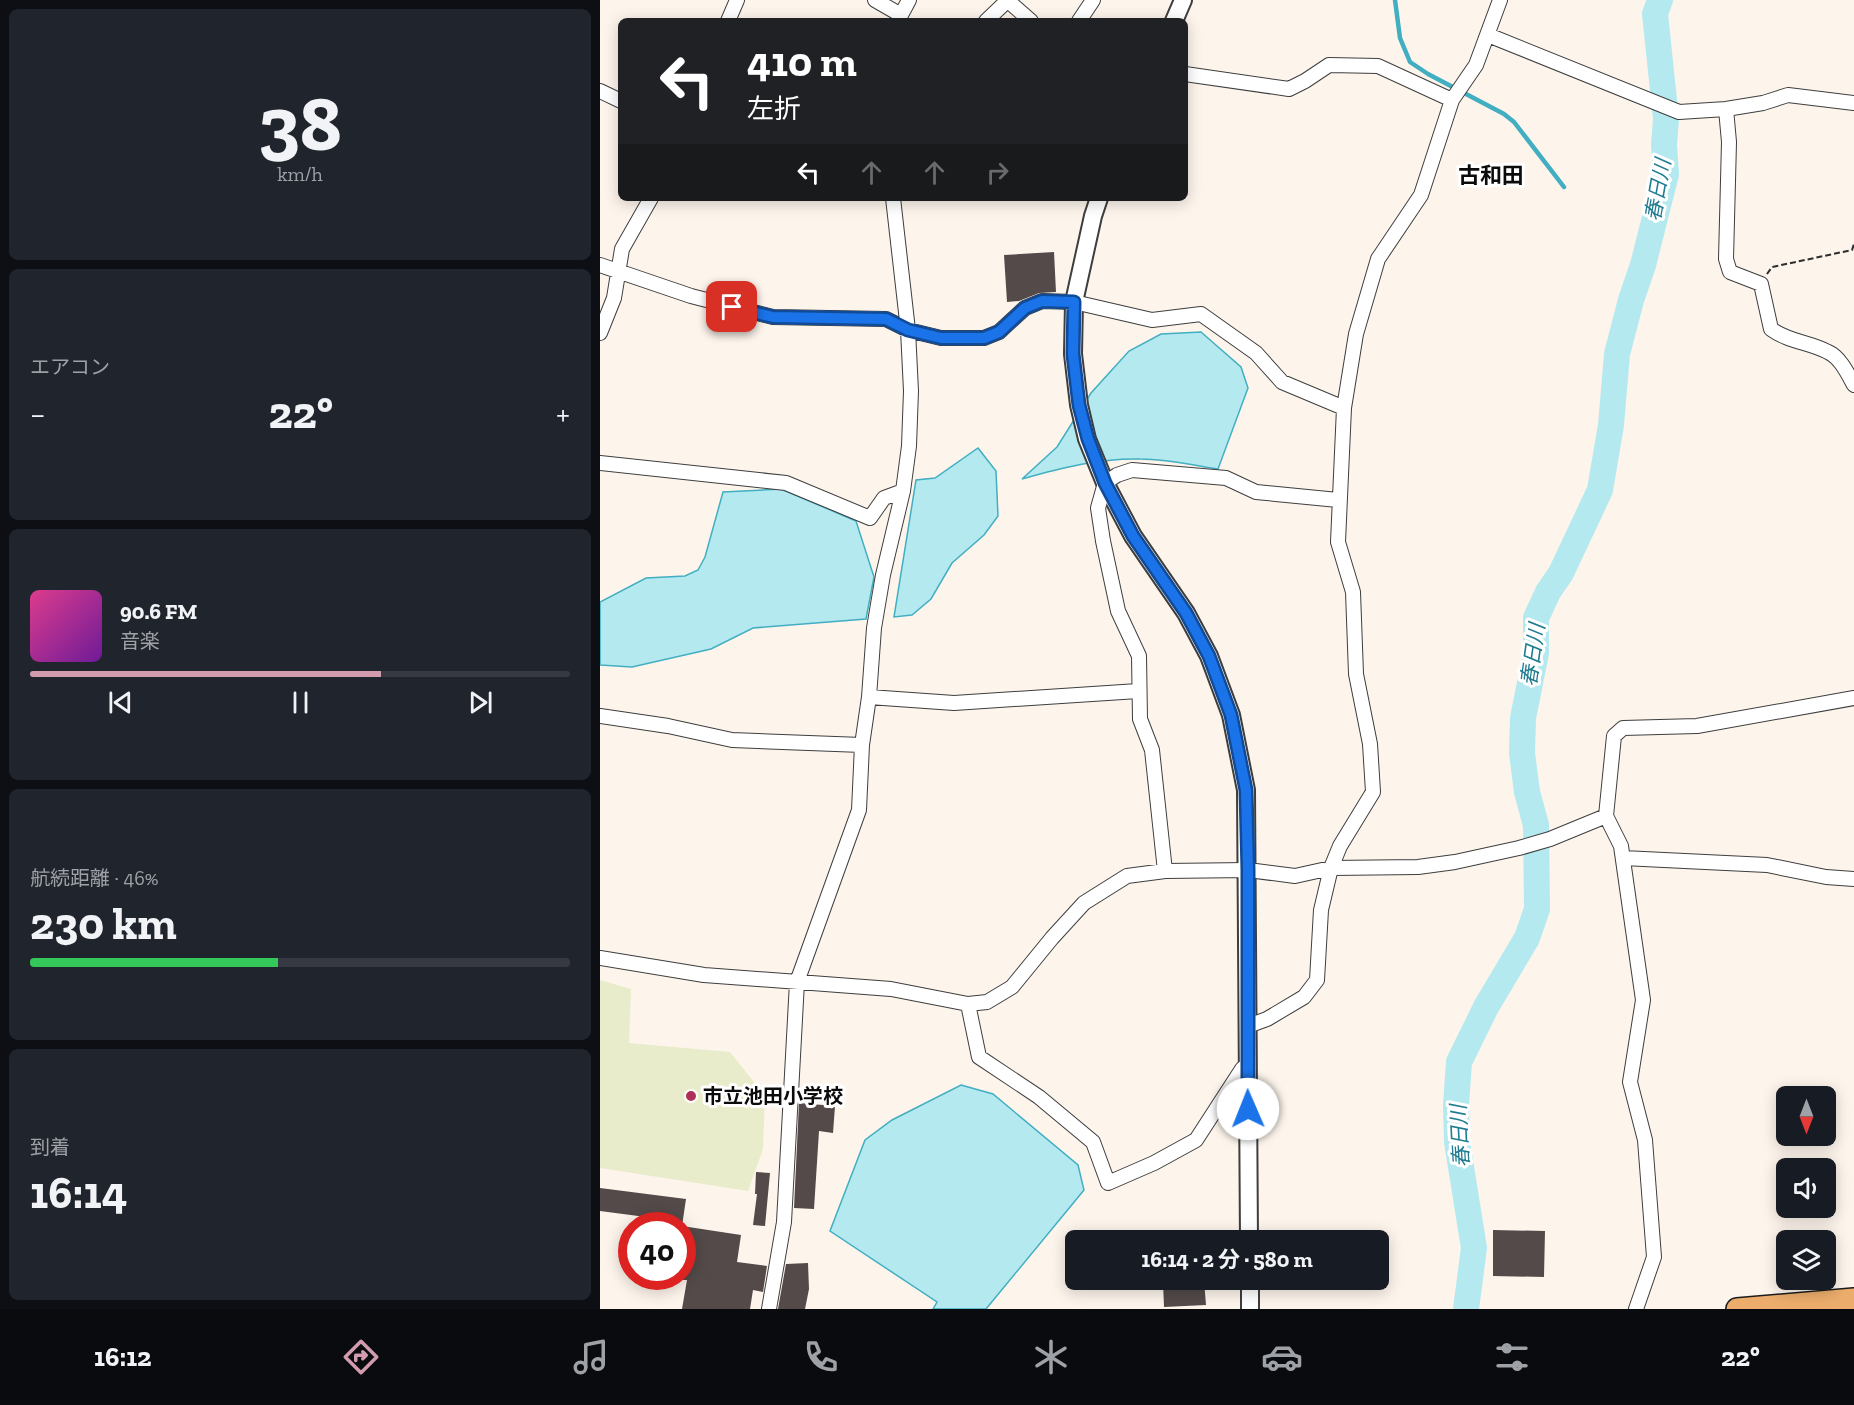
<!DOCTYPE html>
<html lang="ja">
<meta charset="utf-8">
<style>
:root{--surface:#171b24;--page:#20242c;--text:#f1f3f6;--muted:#9ea1a6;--line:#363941;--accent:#d39bae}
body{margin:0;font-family:"Zilla Slab","Noto Sans JP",serif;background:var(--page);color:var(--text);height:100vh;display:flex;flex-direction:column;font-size:22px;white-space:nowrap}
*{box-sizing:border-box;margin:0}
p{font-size:20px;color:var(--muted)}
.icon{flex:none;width:33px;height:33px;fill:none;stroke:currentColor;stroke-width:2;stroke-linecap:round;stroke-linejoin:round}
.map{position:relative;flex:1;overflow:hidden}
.details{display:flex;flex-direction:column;gap:9px;padding:9px;background:#0d0f14;width:600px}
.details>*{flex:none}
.banner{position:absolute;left:18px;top:18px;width:570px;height:183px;border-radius:9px;box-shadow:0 3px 15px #0003;background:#202124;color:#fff;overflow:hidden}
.needle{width:39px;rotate:180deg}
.buttons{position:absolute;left:1176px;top:1086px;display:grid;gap:12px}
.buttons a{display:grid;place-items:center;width:60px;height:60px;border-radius:9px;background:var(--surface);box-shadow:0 3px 15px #0003;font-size:30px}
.speed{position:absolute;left:18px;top:1212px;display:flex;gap:12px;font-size:30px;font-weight:700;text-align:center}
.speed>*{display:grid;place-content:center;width:78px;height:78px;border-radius:50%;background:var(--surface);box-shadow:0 3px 15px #0003;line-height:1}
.speed .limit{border:9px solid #d22;background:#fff;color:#111}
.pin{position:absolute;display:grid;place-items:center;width:51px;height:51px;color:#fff;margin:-26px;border-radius:12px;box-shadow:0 3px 9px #0006}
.me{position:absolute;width:66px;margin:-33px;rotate:359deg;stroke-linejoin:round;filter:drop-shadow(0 0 4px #0008)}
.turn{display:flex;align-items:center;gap:21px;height:126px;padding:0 30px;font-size:27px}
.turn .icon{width:78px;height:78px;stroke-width:2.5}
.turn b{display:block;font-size:42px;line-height:51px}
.lanes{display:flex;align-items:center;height:57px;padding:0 30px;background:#0003;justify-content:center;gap:30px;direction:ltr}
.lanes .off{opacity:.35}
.big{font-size:45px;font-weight:700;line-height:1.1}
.details .card{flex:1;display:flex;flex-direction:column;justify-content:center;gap:9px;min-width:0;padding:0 21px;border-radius:9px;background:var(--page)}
.details .dial{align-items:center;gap:0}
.dial b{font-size:78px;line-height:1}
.song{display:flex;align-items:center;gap:18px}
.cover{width:72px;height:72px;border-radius:9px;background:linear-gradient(135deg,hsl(330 70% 55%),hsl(280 70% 35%))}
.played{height:6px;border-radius:3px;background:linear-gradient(90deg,var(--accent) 65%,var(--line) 65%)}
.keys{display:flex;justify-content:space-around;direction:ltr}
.heat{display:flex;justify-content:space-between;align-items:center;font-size:33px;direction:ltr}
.charge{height:9px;border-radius:4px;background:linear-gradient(90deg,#34c759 46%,var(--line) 0)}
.trip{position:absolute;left:465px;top:1230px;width:324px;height:60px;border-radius:9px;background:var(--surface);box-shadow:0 3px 15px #0003;font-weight:700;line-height:60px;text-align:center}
.dock{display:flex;height:96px;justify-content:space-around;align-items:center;background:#090b0e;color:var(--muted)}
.dock .icon{width:42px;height:42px}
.dock .active{color:var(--accent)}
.dock b{font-size:27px;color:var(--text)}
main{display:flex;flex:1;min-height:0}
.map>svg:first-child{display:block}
.pitch{fill:#e9ecca}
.water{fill:#b5e9f0;stroke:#42aec1;stroke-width:1.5}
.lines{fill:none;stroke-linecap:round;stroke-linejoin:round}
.stream{stroke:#42aec1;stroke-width:4.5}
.river{stroke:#b5e9f0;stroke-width:26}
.building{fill:#534a49}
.minor-casing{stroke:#3e3e3e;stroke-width:16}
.tertiary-casing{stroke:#3e3e3e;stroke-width:20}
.primary-casing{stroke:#1c1c1c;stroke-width:24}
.path{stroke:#2d2d2d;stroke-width:2;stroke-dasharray:6 3;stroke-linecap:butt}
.minor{stroke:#fff;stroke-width:14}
.tertiary{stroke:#fff;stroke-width:16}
.primary{stroke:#ecad6c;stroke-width:21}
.route-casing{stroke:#114b97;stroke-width:15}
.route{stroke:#1a73e8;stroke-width:10}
.poi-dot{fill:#af3056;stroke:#fff;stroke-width:2}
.labels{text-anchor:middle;stroke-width:6;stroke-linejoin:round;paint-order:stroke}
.poi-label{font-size:20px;font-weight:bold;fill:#0b0b0b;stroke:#fff;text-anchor:start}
.water-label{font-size:21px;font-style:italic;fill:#207c91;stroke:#fff}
.quarter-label{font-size:22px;font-weight:bold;fill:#0b0b0b;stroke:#fff}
</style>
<main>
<section class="details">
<div class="card dial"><b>38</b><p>km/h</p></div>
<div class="card"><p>エアコン</p>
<div class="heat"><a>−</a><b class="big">22°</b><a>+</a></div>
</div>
<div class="card">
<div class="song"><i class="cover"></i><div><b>90.6 FM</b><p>音楽</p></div></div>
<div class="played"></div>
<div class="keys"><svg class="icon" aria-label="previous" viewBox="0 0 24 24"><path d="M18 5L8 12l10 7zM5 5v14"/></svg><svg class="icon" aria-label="pause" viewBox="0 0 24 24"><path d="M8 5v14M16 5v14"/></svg><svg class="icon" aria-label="next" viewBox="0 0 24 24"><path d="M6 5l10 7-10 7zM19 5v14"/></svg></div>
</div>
<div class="card"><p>航続距離 · 46%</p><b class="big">230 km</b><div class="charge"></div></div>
<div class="card"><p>到着</p><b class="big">16:14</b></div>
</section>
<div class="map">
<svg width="1254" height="1309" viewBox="0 0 1254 1309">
<rect width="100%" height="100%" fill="#fdf5ec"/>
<path class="pitch" d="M0,980L31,989L29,1043L130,1052L165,1096L163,1149L148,1191L0,1168Z"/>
<path class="water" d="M601,332L641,367L648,388L618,469C593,465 566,459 540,459C499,458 461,468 422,479L457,447L491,393L529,351L561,334Z
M378,448L396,471L398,516L384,535L352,563L331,599L312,615L294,617L316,480L335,478Z
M181,489L256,521L274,577L266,619L153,628L111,649L32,667L0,665V602L46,578L85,576L98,570L105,557L123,492Z
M361,1085L393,1094L478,1165L484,1190L386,1309H333L337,1302L230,1231L265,1140L292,1120Z"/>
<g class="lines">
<path class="stream" d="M795,0L800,38L810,62L828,74L904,114L914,122L964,187"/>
<path class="river" d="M866,1309L874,1248L857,1142L856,1105L859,1062L886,1007L927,938L937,909L936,825L927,792L922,753L923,718L936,653V618L948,592L961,573L1000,490L1011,425L1017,354L1031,300L1043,265L1066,174L1064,145L1066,119L1055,14L1060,0"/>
</g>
<path class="building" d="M454,252L456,292L439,293L419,301L407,302L404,255Z
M199,1103L235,1106L233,1133L219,1131L214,1209L194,1208Z
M156,1172L170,1173L165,1226L153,1225L157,1194H155Z
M0,1188L86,1199L82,1226H68L69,1220L0,1211Z
M82,1226L141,1235L137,1262L167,1266L163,1292L153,1290L150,1309H82L87,1280H82Z
M893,1230L945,1231L944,1277L893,1276Z
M208,1263L209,1289L205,1309H178L186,1264Z
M604,1280L606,1305L564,1307L563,1282Z"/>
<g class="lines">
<defs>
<path id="minor" d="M275,0L301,15L309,0
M407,0L431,21
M128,21L137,0
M386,21L408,0
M479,21L493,0
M888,35L1079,112L1126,109L1163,103L1188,95L1254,103
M585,74L689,89L705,81L729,65L778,66L852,100
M0,91L21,101
M1126,109L1129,142L1126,259L1130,272L1161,284L1171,329C1189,342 1209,342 1228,352C1240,357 1248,374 1254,385
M0,265L91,296L173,317L286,319L308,330L341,338H384L399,332L425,308L442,301L474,302L552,320L601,314L656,353L682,382L744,408
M0,333L14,298L22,249L51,198
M0,463L186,483L270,518L284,498L303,491
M269,697L354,703L538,691
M0,716L68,726L132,740L262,745
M1023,858L1167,865L1226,877L1254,879
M565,871L552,750L540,719L539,656L518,611L503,541L498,508L505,483L517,475L532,470L626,478L656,492L738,500
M0,958L104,975L291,989L368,1004L387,1002L412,987L452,938L484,903L527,876L565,871L648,870L695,876L731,868L818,867L855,862L919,848L950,839L1006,816
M368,1004L379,1057L439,1097L493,1142L508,1183L554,1163L596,1140L642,1069L647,1065
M648,1026L667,1019L704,997L717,980L721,910L731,868L740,846L773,792L770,744L756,674L753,592L738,542L744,408L756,334L778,259L821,195L852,100L876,65L900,0
M169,1309L184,1222L197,982L259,810L262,745L269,697L274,628L283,575L303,491L309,446L311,391L308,330L293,198
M1036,1309L1054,1257L1045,1140L1030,1082L1043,1000L1021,846L1006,816L1014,736L1023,728L1097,726L1254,698"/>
<path id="tertiary" d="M574,21L583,0
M499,198L493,216L474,302L473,354L479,405L487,439L505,483L533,536L586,613L609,656L631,715L646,790L649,1240
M650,1280V1309"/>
<path id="primary" d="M1137,1309L1254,1299"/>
</defs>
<use href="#minor" class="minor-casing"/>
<use href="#tertiary" class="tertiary-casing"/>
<use href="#primary" class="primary-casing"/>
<path class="path" d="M1167,274L1172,267L1252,250L1254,244"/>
<use href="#minor" class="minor"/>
<use href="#tertiary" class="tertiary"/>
<use href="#primary" class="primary"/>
</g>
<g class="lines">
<defs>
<path id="route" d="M132,307L173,317L286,319L308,330L341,338H384L399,332L425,308L442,301L474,302L473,354L479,405L488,439L505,483L533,536L586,613L609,656L631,715L646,790L648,870V1109"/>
</defs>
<use href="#route" class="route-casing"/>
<use href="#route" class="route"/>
</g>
<circle class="poi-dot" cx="91" cy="1096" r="6"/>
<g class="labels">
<g class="poi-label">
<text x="103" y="1103">市立池田小学校</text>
</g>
<g class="water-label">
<text transform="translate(1058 190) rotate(-80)" y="7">春日川</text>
<text transform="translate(933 655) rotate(-82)" y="7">春日川</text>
<text transform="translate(860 1136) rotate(-93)" y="7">春日川</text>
</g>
<g class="quarter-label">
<text x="891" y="183">古和田</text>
</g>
</g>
</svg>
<div class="buttons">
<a><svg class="needle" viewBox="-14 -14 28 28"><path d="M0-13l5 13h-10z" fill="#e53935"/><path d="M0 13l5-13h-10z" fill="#9ea1a6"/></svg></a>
<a><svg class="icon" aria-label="sound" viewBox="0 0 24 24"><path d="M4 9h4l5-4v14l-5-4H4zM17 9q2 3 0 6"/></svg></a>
<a><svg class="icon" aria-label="layers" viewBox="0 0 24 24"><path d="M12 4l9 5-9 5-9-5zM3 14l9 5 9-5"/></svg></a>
</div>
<div class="speed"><div class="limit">40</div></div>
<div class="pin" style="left:132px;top:307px;background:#d93025"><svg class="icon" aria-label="arrive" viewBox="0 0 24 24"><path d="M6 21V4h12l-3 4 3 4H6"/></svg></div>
<svg class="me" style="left:648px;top:1109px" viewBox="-20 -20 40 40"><circle r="19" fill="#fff"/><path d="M0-13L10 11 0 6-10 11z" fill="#1a73e8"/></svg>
<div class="trip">16:14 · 2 分 · 580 m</div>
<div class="banner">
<div class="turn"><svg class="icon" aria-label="left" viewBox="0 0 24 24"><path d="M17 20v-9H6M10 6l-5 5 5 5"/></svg><div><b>410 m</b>左折</div></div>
<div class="lanes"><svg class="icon" aria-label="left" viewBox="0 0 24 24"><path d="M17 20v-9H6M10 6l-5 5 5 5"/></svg><svg class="icon off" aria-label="ahead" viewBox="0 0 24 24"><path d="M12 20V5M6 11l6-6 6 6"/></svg><svg class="icon off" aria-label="ahead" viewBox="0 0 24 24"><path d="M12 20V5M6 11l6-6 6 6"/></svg><svg class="icon off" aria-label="right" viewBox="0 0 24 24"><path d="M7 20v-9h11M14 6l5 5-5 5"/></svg></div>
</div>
</div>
</main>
<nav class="dock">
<b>16:12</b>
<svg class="icon active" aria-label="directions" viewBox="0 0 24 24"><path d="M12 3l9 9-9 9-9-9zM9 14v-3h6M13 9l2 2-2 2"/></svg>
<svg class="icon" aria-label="music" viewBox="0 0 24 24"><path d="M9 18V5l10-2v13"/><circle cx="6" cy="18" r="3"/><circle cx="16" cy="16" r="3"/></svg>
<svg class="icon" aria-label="phone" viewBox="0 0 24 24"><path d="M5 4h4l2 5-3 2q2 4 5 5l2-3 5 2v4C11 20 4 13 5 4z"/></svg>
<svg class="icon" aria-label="climate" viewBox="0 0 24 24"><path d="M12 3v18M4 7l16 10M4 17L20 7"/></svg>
<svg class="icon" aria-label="car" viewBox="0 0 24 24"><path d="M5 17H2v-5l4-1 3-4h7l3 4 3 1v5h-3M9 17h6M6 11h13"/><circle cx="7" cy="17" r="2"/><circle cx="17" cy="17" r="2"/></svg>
<svg class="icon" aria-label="filters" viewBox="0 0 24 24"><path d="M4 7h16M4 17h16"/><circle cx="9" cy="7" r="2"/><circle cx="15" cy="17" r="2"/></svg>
<b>22°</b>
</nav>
